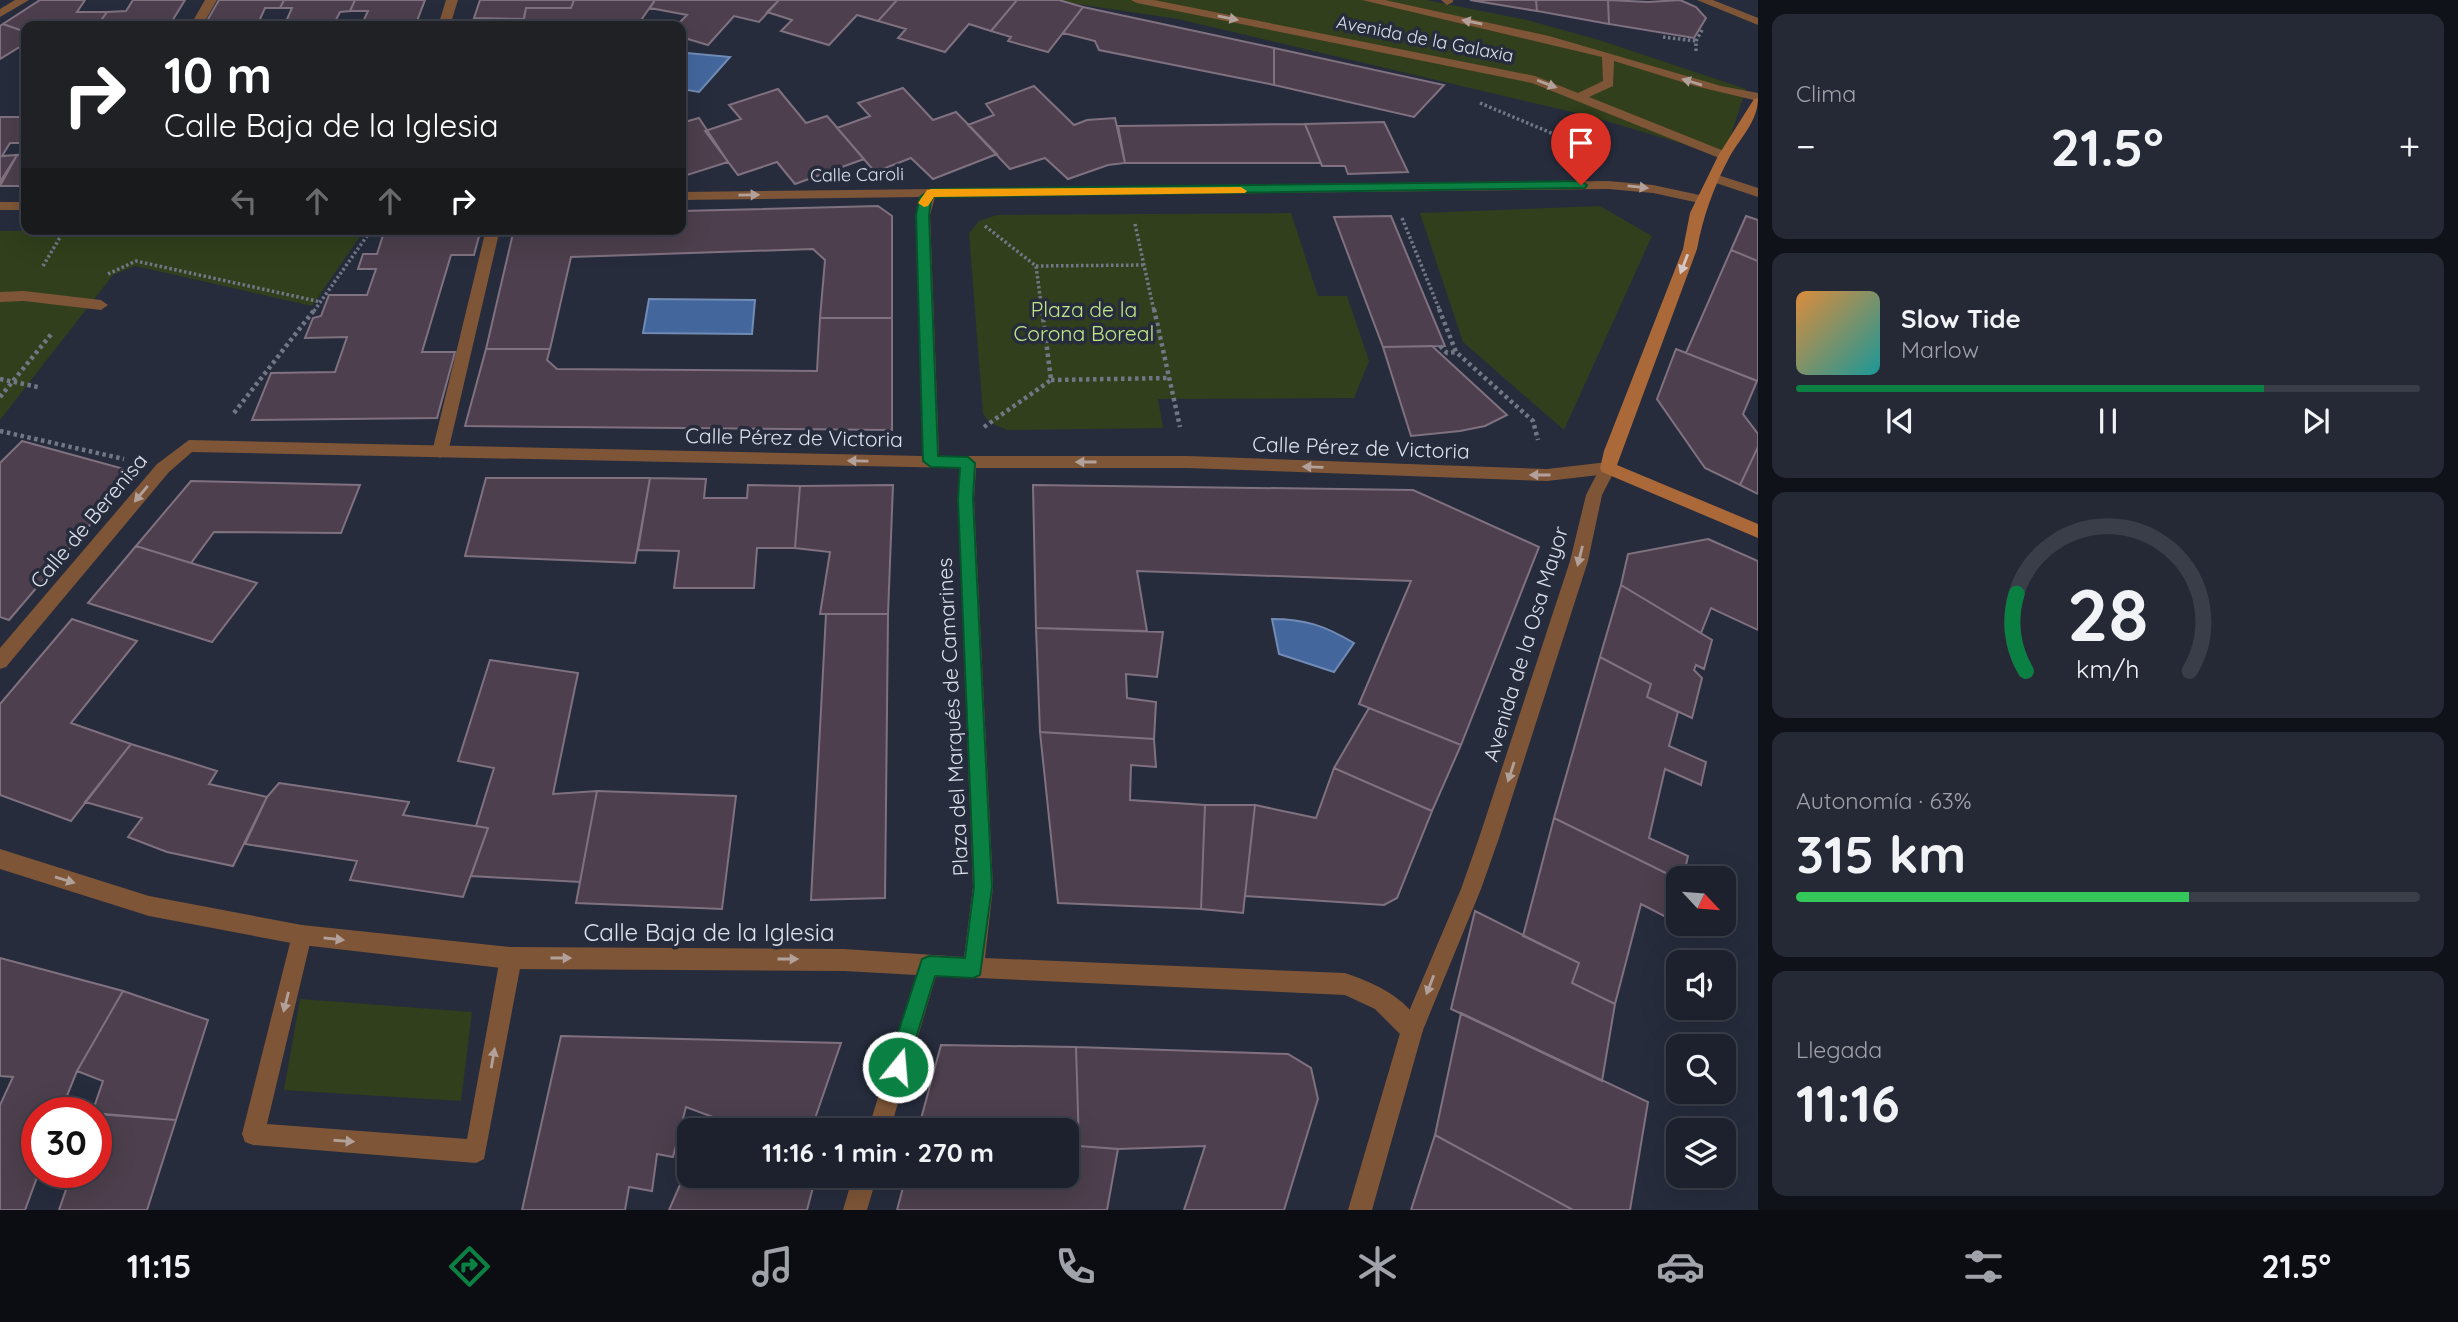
<!DOCTYPE html>
<html lang="es">
<meta charset="utf-8">
<style>
:root{--surface:#1c212d;--page:#252935;--text:#f1f3f6;--muted:#a0a3aa;--line:#3a3e49;--accent:#0b8043}
body{margin:0;font-family:Quicksand,sans-serif;background:var(--page);color:var(--text);height:100vh;display:flex;flex-direction:column;font-size:26px;white-space:nowrap}
*{box-sizing:border-box;margin:0}
p{font-size:23px;color:var(--muted)}
.icon{flex:none;width:38px;height:38px;fill:none;stroke:currentColor;stroke-width:2;stroke-linecap:round;stroke-linejoin:round}
.map{position:relative;flex:1;overflow:hidden}
.side{display:flex;flex-direction:column;gap:14px;padding:14px;background:#0f1219;width:700px}
.side>*{flex:none}
.guide{position:absolute;left:21px;top:21px;width:665px;height:214px;border-radius:14px;box-shadow:0 7px 28px #0002,0 0 0 2px var(--line);background:#202124;color:#fff;overflow:hidden}
.needle{width:46px;rotate:116deg}
.buttons{position:absolute;left:1666px;top:866px;display:grid;gap:14px}
.buttons a{display:grid;place-items:center;width:70px;height:70px;border-radius:14px;background:var(--surface);box-shadow:0 7px 28px #0002,0 0 0 2px var(--line);font-size:35px}
.speed{position:absolute;left:21px;top:1097px;display:flex;gap:14px;font-size:35px;font-weight:700;text-align:center}
.speed>*{display:grid;place-content:center;width:91px;height:91px;border-radius:50%;background:var(--surface);box-shadow:0 7px 28px #0002,0 0 0 2px var(--line);line-height:1}
.speed .limit{border:10px solid #d22;background:#fff;color:#111}
.pin{position:absolute;display:grid;place-items:center;width:60px;height:60px;color:#fff;margin:-72px -30px;border-radius:50% 50% 50% 0;rotate:-45deg;box-shadow:0 0 7px #0007}
.pin .icon{rotate:45deg}
.me{position:absolute;width:77px;margin:-38px;rotate:17deg;stroke-linejoin:round;filter:drop-shadow(0 0 5px #0008)}
.turn{display:flex;align-items:center;gap:24px;height:147px;padding:0 28px;font-size:32px}
.turn .icon{width:91px;height:91px;stroke-width:2.5}
.turn b{display:block;font-size:49px;line-height:60px}
.lanes{display:flex;align-items:center;height:66px;padding:0 28px;background:#0003;justify-content:center;gap:35px;direction:ltr}
.lanes .off{opacity:.35}
.big{font-size:52px;font-weight:800;line-height:1.1}
.side .widget{flex:1;display:flex;flex-direction:column;justify-content:center;gap:10px;min-width:0;padding:0 24px;border-radius:14px;background:var(--page)}
.side .dial{align-items:center;gap:0}
.dial svg{height:182px;overflow:visible;fill:none;stroke:var(--line);stroke-width:7;stroke-linecap:round;text-anchor:middle}
.dial text{fill:var(--text);stroke:none}
.song{display:flex;align-items:center;gap:21px}
.cover{width:84px;height:84px;border-radius:10px;background:linear-gradient(135deg,hsl(30 70% 55%),hsl(180 70% 35%))}
.played{height:7px;border-radius:4px;background:linear-gradient(90deg,var(--accent) 75%,var(--line) 75%)}
.keys{display:flex;justify-content:space-around;direction:ltr}
.heat{display:flex;justify-content:space-between;align-items:center;font-size:38px;direction:ltr}
.charge{height:10px;border-radius:5px;background:linear-gradient(90deg,#34c759 63%,var(--line) 0)}
.trip{position:absolute;left:677px;top:1118px;width:402px;height:70px;border-radius:14px;background:var(--surface);box-shadow:0 7px 28px #0002,0 0 0 2px var(--line);font-weight:800;line-height:70px;text-align:center}
.dock{display:flex;height:112px;justify-content:space-around;align-items:center;background:#0b0d12;color:var(--muted)}
.dock .icon{width:49px;height:49px}
.dock .selected{color:var(--accent)}
.dock b{font-size:32px;color:var(--text)}
main{display:flex;flex:1;min-height:0}
.map>svg:first-child{display:block}
.green{fill:#313f1c}
.water{fill:#43679d;stroke:#718bb4;stroke-width:2}
.building{fill:#4d3f4d;stroke:#807180;stroke-width:2}
.lines{fill:none;stroke-linecap:round;stroke-linejoin:round}
.path-far1{stroke:#717785;stroke-width:3.5;stroke-dasharray:2.5 2.5;stroke-linecap:butt}
.path{stroke:#717785;stroke-width:4.5;stroke-dasharray:3.5 3.5;stroke-linecap:butt}
.service{fill:#7e5537;fill-rule:evenodd}
.pedestrian{fill:#7e5537;fill-rule:evenodd}
.minor{fill:#7e5537;fill-rule:evenodd}
.secondary{fill:#ab6939;fill-rule:evenodd}
.oneway{fill:#b2a19a}
.oneway2{fill:#d2c8c7}
.route{fill:#0b8043;stroke:#07532c;stroke-width:2}
.slow{fill:#f59e0b}
.labels{text-anchor:middle;stroke-width:7;stroke-linejoin:round;paint-order:stroke}
.far-street-label{font-size:18px;fill:#dce0eb;stroke:#262c3c}
.park-label{font-size:21px;fill:#c0e588;stroke:#262c3c}
.street-label{font-size:21px;fill:#dce0eb;stroke:#262c3c}
.near-street-label{font-size:24px;fill:#dce0eb;stroke:#262c3c}
</style>
<main>
<div class="map">
<svg width="1758" height="1210" viewBox="0 0 1758 1210">
<rect width="100%" height="100%" fill="#262c3c"/>
<path class="green" d="M1051,0H1426L1527,20L1599,40L1746,89L1724,156L1589,116L1178,19Z
M1600,206L1652,236L1564,430L1463,342L1420,213Z
M1291,213L1318,296H1347L1369,361L1354,398L1158,399L1163,428L1007,430L989,422L983,414L969,233L979,221L997,215Z
M121,229H365L312,306L135,266L113,275L0,420V231Z
M300,999L472,1012L461,1101L284,1090Z"/>
<path class="water" d="M687,53L730,57L699,92L681,89V71Z
M649,299L755,300L752,334L643,333Z
M1272,619C1306,619 1325,626 1354,643L1334,672L1279,654Z"/>
<path class="building" d="M40,0H85L77,12H107L97,26H26V32L3,24Z
M133,0H185L169,26H97L107,12L126,11Z
M219,0H284L280,8H265L257,26H204Z
M284,0H355L350,11L340,12L333,26H284L292,8H280Z
M355,0H425L415,26H361L368,11H350Z
M480,0H574L571,8H526L524,19L474,18Z
M574,0H655L637,26H522L526,8H571Z
M655,0H779L759,22L734,16L708,45L681,37V26H676L687,15L650,8Z
M779,0H897L878,21L857,15L829,45L781,31L792,20L767,12Z
M897,0H1017L991,31L969,24L945,52L898,38L906,29L878,21Z
M1017,0H1059L1083,7L1048,52L1008,41L1011,37L991,31Z
M1470,0H1536L1537,11Z
M1536,0H1608L1609,24L1537,11Z
M1608,0L1648,2L1680,0L1696,7L1706,18L1694,38L1609,24Z
M1083,7L1274,48V85L1099,50L1095,41L1063,33Z
M474,18L524,19L522,26H471Z
M3,24L26,32V43L0,59V26Z
M1274,48L1444,85L1414,117L1274,85Z
M1034,86L1074,125L1087,120L1115,118L1125,163L1108,165L1068,179L1045,158L1010,169L968,125L994,115L986,104Z
M903,88L933,120L956,112L997,154L933,179L911,158L875,172L837,128L870,116L858,103Z
M778,89L806,123L827,116L864,159L795,184L777,162L738,175L705,131L741,119L729,105Z
M0,117H26V135L22,143H10L2,156L17,155L0,182Z
M699,118L728,162L681,177V123Z
M1384,122L1408,172L1348,174L1345,166H1322L1305,124Z
M1305,124L1321,163H1125L1118,126Z
M17,155H26V186H0Z
M878,206L892,216V318H820L825,260L813,249L571,257L550,349H486L514,229H681V211Z
M1391,216L1445,346L1383,347L1334,217Z
M1746,216L1758,220V261L1731,250Z
M385,229H481L474,255H451L422,352H455L437,418L252,420L271,373L335,372L347,337L305,338L313,318L321,316L329,295H367L376,269H358L363,254H377Z
M1731,250L1758,261V381L1686,353Z
M820,318H892V430L465,426L486,349H550L547,360L557,369L817,371Z
M1432,346L1507,415L1485,426L1460,431L1411,436L1383,347Z
M1676,349L1757,381L1743,414L1758,434V447L1740,485L1705,468L1657,399Z
M22,441L135,472L9,620L0,617V463Z
M1758,447V494L1740,485Z
M486,478H650L635,563L465,556Z
M650,478L706,479L704,498H747L748,485L800,486L795,548H757L754,588H674L679,551L638,550Z
M191,481L360,485L341,533L214,532L191,563L136,546Z
M893,485L888,614H820L830,552L795,548L800,486Z
M1033,485L1413,490L1539,547L1461,745L1359,704L1411,581L1137,571L1147,631L1036,628Z
M1708,539L1758,561V630L1711,608L1701,633L1621,585L1628,554Z
M136,546L191,563L257,583L212,642L88,603Z
M1621,585L1712,640L1704,669L1696,665L1694,670L1702,678L1692,718L1647,697L1651,684L1600,657Z
M826,614H888L885,898L811,900Z
M72,619L137,641L71,723L131,744L71,821L0,795V704Z
M1036,628L1163,632L1157,677L1126,674L1127,698L1156,702L1154,739L1040,732Z
M1600,657L1651,684L1647,697L1678,712L1669,746L1706,762L1701,785L1665,769L1649,838L1688,856L1683,878L1678,879L1554,818Z
M490,660L578,673L553,794L597,791L580,882L471,876L488,828L476,826L494,768L458,761Z
M1369,708L1461,745L1432,811L1334,768Z
M1040,732L1154,739L1156,767L1131,765L1130,800L1205,805L1201,909L1058,903Z
M131,744L217,771L209,784L267,797L233,866L167,852L128,837L142,818L85,802Z
M1334,768L1432,811L1397,898L1384,905L1245,896L1255,805L1316,818Z
M279,783L409,802L403,815L488,828L463,897L350,880L357,861L245,844L267,797Z
M597,791L736,796L722,909L576,903Z
M1205,805H1255L1243,913L1201,909Z
M1554,818L1678,879V923L1641,904L1615,1004L1572,983L1579,963L1523,936Z
M1475,911L1579,963L1572,983L1615,1004L1602,1081L1451,1009Z
M0,958L123,991L77,1071L60,1113H37L39,1172L25,1210H0V1105L13,1077L0,1076Z
M123,991L208,1020L176,1120L92,1113L103,1081L77,1071Z
M1461,1013L1648,1102L1630,1210H1573L1435,1135Z
M561,1036L841,1043L811,1130H748L686,1107L673,1157L657,1154L652,1191L629,1187L625,1210H522Z
M941,1045L1076,1047L1079,1146L1118,1149L1107,1210H897L906,1176H1068V1130H918Z
M1076,1047L1288,1054L1311,1068L1318,1099L1284,1210H1184L1205,1146L1118,1149L1079,1146Z
M96,1114L176,1120L147,1210H59L72,1172H96Z
M709,1117L748,1130H703Z
M1435,1135L1573,1210H1411Z
M690,1162V1176H816L807,1210H669Z"/>
<g class="lines">
<path class="path-far1" d="M1663,37L1696,41
M1696,51V41L1702,30
M1480,103L1594,151
M1402,218L1440,311
M1135,224L1154,311
M985,226L1036,266L1042,311
M43,266L65,229
M1036,266L1145,265
M108,274L136,261L321,302
M314,311L372,229"/>
<path class="path" d="M1154,309L1180,427
M1439,309L1456,352L1533,421L1538,440
M1440,346L1447,353L1456,352
M0,379L38,387
M1051,380L1170,378
M0,397L53,332
M234,413L315,309
M984,427L1051,380L1042,309
M0,431L124,459"/>
<path class="service" d="M1608,462L1616,468L1602,495L1588,561L1499,838L1481,889L1423,1030L1372,1210H1348L1401,1030L1461,889L1479,838L1570,561L1586,495L1602,464Z
M302,925L309,928L312,935L267,1124L467,1139L500,958L504,951L511,947L518,951L522,958L484,1159L476,1163L253,1145L245,1142L242,1134L292,935L295,928Z"/>
<path class="pedestrian" d="M1441,0H1453V2L1447,5Z
M486,229H500L448,452L440,458L432,452Z
M24,291L101,300L108,305L101,310L24,301L0,302V292Z"/>
<path class="minor" d="M15,0H29L0,17V9Z
M205,0H217L202,26H190Z
M446,0H458L450,26H438Z
M1131,0H1154L1535,76L1578,93L1603,81L1602,57L1362,0H1385L1549,36L1721,86L1758,93V101L1695,86L1614,61L1613,86L1589,97L1729,153L1730,156L1724,160L1532,83L1137,3Z
M1697,0H1713L1758,18V25Z
M1715,174L1758,188V197L1710,181L1708,178Z
M1608,181L1653,185L1704,196L1711,200L1704,204L1653,193L1608,189L935,197L930,215L939,456H1187L1547,469L1608,462L1614,464L1616,468L1614,472L1608,474L1547,481L1187,468H976L974,499L993,887L985,958L1345,973C1375,983 1410,999 1423,1030L1420,1038L1412,1041L1404,1038L1375,1009L1345,995L936,976L890,1130H868L916,975L844,971L511,969L302,945L149,916L0,869V849L149,896L302,925L511,947L844,949L964,957L973,887L958,499L960,468L192,452L169,472L6,667L0,669V648L157,464L189,440L923,456L916,215L920,197L681,200V192Z
M0,202H26V210H0Z
M853,1176H877L867,1210H843Z"/>
<path class="secondary" d="M1758,98C1758,121 1741,137 1730,156C1714,186 1703,216 1697,249L1617,465L1758,524V538L1602,472L1600,468L1604,451L1683,249L1690,213L1718,156L1754,99Z"/>
</g>
<defs><path id="oneway-solid" d="M-6-.8H1V-3.2L6.5 0L1 3.2V.8H-6Z" transform="scale(1.75)"/></defs>
<g class="oneway">
<use href="#oneway-solid" transform="translate(1228 18) rotate(11)"/>
<use href="#oneway-solid" transform="translate(1472 22) rotate(-168)"/>
<use href="#oneway-solid" transform="translate(1692 82) rotate(-163)"/>
<use href="#oneway-solid" transform="translate(1547 84) rotate(21)"/>
<use href="#oneway-solid" transform="translate(1638 187) rotate(6)"/>
<use href="#oneway-solid" transform="translate(749 195) rotate(-1)"/>
<use href="#oneway-solid" transform="translate(858 461) rotate(-179)"/>
<use href="#oneway-solid" transform="translate(1086 462) rotate(-180)"/>
<use href="#oneway-solid" transform="translate(1313 467) rotate(-178)"/>
<use href="#oneway-solid" transform="translate(1540 475) rotate(180)"/>
<use href="#oneway-solid" transform="translate(141 494) rotate(130)"/>
<use href="#oneway-solid" transform="translate(1580 556) rotate(104)"/>
<use href="#oneway-solid" transform="translate(1511 772) rotate(108)"/>
<use href="#oneway-solid" transform="translate(65 880) rotate(17)"/>
<use href="#oneway-solid" transform="translate(334 939) rotate(6)"/>
<use href="#oneway-solid" transform="translate(561 958)"/>
<use href="#oneway-solid" transform="translate(788 959)"/>
<use href="#oneway-solid" transform="translate(1430 985) rotate(111)"/>
<use href="#oneway-solid" transform="translate(286 1002) rotate(104)"/>
<use href="#oneway-solid" transform="translate(493 1058) rotate(-80)"/>
<use href="#oneway-solid" transform="translate(344 1141) rotate(4)"/>
</g>
<use class="oneway2" href="#oneway-solid" transform="translate(1684 264) rotate(111)"/>
<path class="route" d="M1581,181L1587,185L1585,188L934,197L931,201L929,215L938,456L968,457L975,463L973,499L992,887L980,975L973,978L935,976L905,1074L898,1077L890,1074L887,1067L922,959L929,956L965,958L974,887L958,499L960,468L931,467L923,461L916,215L920,197L931,189Z"/>
<path class="slow" d="M1241,187L1247,191L1245,193L934,197L928,206L924,207L918,203L927,190L931,189Z"/>
<g class="labels">
<g class="far-street-label">
<text transform="translate(1425 39) rotate(11)" y="6">Avenida de la Galaxia</text>
<text transform="translate(857 175) rotate(-1)" y="6">Calle Caroli</text>
</g>
<g class="park-label">
<text x="1084" y="317">Plaza de la<tspan x="1084" dy="24">Corona Boreal</tspan></text>
</g>
<g class="street-label">
<text transform="translate(794 438) rotate(1)" y="7">Calle Pérez de Victoria</text>
<text transform="translate(1361 448) rotate(2)" y="7">Calle Pérez de Victoria</text>
<text transform="translate(89 521) rotate(-50)" y="7">Calle de Berenisa</text>
<text transform="translate(1526 644) rotate(-73)" y="7">Avenida de la Osa Mayor</text>
<text transform="translate(953 717) rotate(-93)" y="7">Plaza del Marqués de Camarines</text>
</g>
<g class="near-street-label">
<text x="709" y="941">Calle Baja de la Iglesia</text>
</g>
</g>
</svg>
<div class="buttons">
<a><svg class="needle" viewBox="-14 -14 28 28"><path d="M0-13l5 13h-10z" fill="#e53935"/><path d="M0 13l5-13h-10z" fill="#a0a3aa"/></svg></a>
<a><svg class="icon" aria-label="sound" viewBox="0 0 24 24"><path d="M4 9h4l5-4v14l-5-4H4zM17 9q2 3 0 6"/></svg></a>
<a><svg class="icon" aria-label="search" viewBox="0 0 24 24"><circle cx="10" cy="10" r="6"/><path d="M15 15l6 6"/></svg></a>
<a><svg class="icon" aria-label="layers" viewBox="0 0 24 24"><path d="M12 4l9 5-9 5-9-5zM3 14l9 5 9-5"/></svg></a>
</div>
<div class="speed"><div class="limit">30</div></div>
<div class="pin" style="left:1581px;top:185px;background:#d93025"><svg class="icon" aria-label="arrive" viewBox="0 0 24 24"><path d="M6 21V4h12l-3 4 3 4H6"/></svg></div>
<svg class="me" style="left:898px;top:1067px" viewBox="-20 -20 40 40"><circle r="17" fill="#0b8043" stroke="#fff" stroke-width="3"/><path d="M0-11L8 9 0 5-8 9z" fill="#fff"/></svg>
<div class="trip">11:16 · 1 min · 270 m</div>
<div class="guide">
<div class="turn"><svg class="icon" aria-label="right" viewBox="0 0 24 24"><path d="M7 20v-9h11M14 6l5 5-5 5"/></svg><div><b>10 m</b>Calle Baja de la Iglesia</div></div>
<div class="lanes"><svg class="icon off" aria-label="left" viewBox="0 0 24 24"><path d="M17 20v-9H6M10 6l-5 5 5 5"/></svg><svg class="icon off" aria-label="ahead" viewBox="0 0 24 24"><path d="M12 20V5M6 11l6-6 6 6"/></svg><svg class="icon off" aria-label="ahead" viewBox="0 0 24 24"><path d="M12 20V5M6 11l6-6 6 6"/></svg><svg class="icon" aria-label="right" viewBox="0 0 24 24"><path d="M7 20v-9h11M14 6l5 5-5 5"/></svg></div>
</div>
</div>
<section class="side">
<div class="widget"><p>Clima</p>
<div class="heat"><a>−</a><b class="big">21.5°</b><a>+</a></div>
</div>
<div class="widget">
<div class="song"><i class="cover"></i><div><b>Slow Tide</b><p>Marlow</p></div></div>
<div class="played"></div>
<div class="keys"><svg class="icon" aria-label="previous" viewBox="0 0 24 24"><path d="M18 5L8 12l10 7zM5 5v14"/></svg><svg class="icon" aria-label="pause" viewBox="0 0 24 24"><path d="M8 5v14M16 5v14"/></svg><svg class="icon" aria-label="next" viewBox="0 0 24 24"><path d="M6 5l10 7-10 7zM19 5v14"/></svg></div>
</div>
<div class="widget dial"><svg viewBox="0 0 100 80">
<path d="M14 69A42 42 0 1 1 86 69"/>
<path d="M14 69A42 42 0 0 1 10 35" stroke="#0b8043"/>
<text x="50" y="56" font-size="32" font-weight="700">28</text>
<text x="50" y="72" font-size="11">km/h</text>
</svg></div>
<div class="widget"><p>Autonomía · 63%</p><b class="big">315 km</b><div class="charge"></div></div>
<div class="widget"><p>Llegada</p><b class="big">11:16</b></div>
</section>
</main>
<nav class="dock">
<b>11:15</b>
<svg class="icon selected" aria-label="directions" viewBox="0 0 24 24"><path d="M12 3l9 9-9 9-9-9zM9 14v-3h6M13 9l2 2-2 2"/></svg>
<svg class="icon" aria-label="music" viewBox="0 0 24 24"><path d="M9 18V5l10-2v13"/><circle cx="6" cy="18" r="3"/><circle cx="16" cy="16" r="3"/></svg>
<svg class="icon" aria-label="phone" viewBox="0 0 24 24"><path d="M5 4h4l2 5-3 2q2 4 5 5l2-3 5 2v4C11 20 4 13 5 4z"/></svg>
<svg class="icon" aria-label="climate" viewBox="0 0 24 24"><path d="M12 3v18M4 7l16 10M4 17L20 7"/></svg>
<svg class="icon" aria-label="car" viewBox="0 0 24 24"><path d="M5 17H2v-5l4-1 3-4h7l3 4 3 1v5h-3M9 17h6M6 11h13"/><circle cx="7" cy="17" r="2"/><circle cx="17" cy="17" r="2"/></svg>
<svg class="icon" aria-label="filters" viewBox="0 0 24 24"><path d="M4 7h16M4 17h16"/><circle cx="9" cy="7" r="2"/><circle cx="15" cy="17" r="2"/></svg>
<b>21.5°</b>
</nav>
